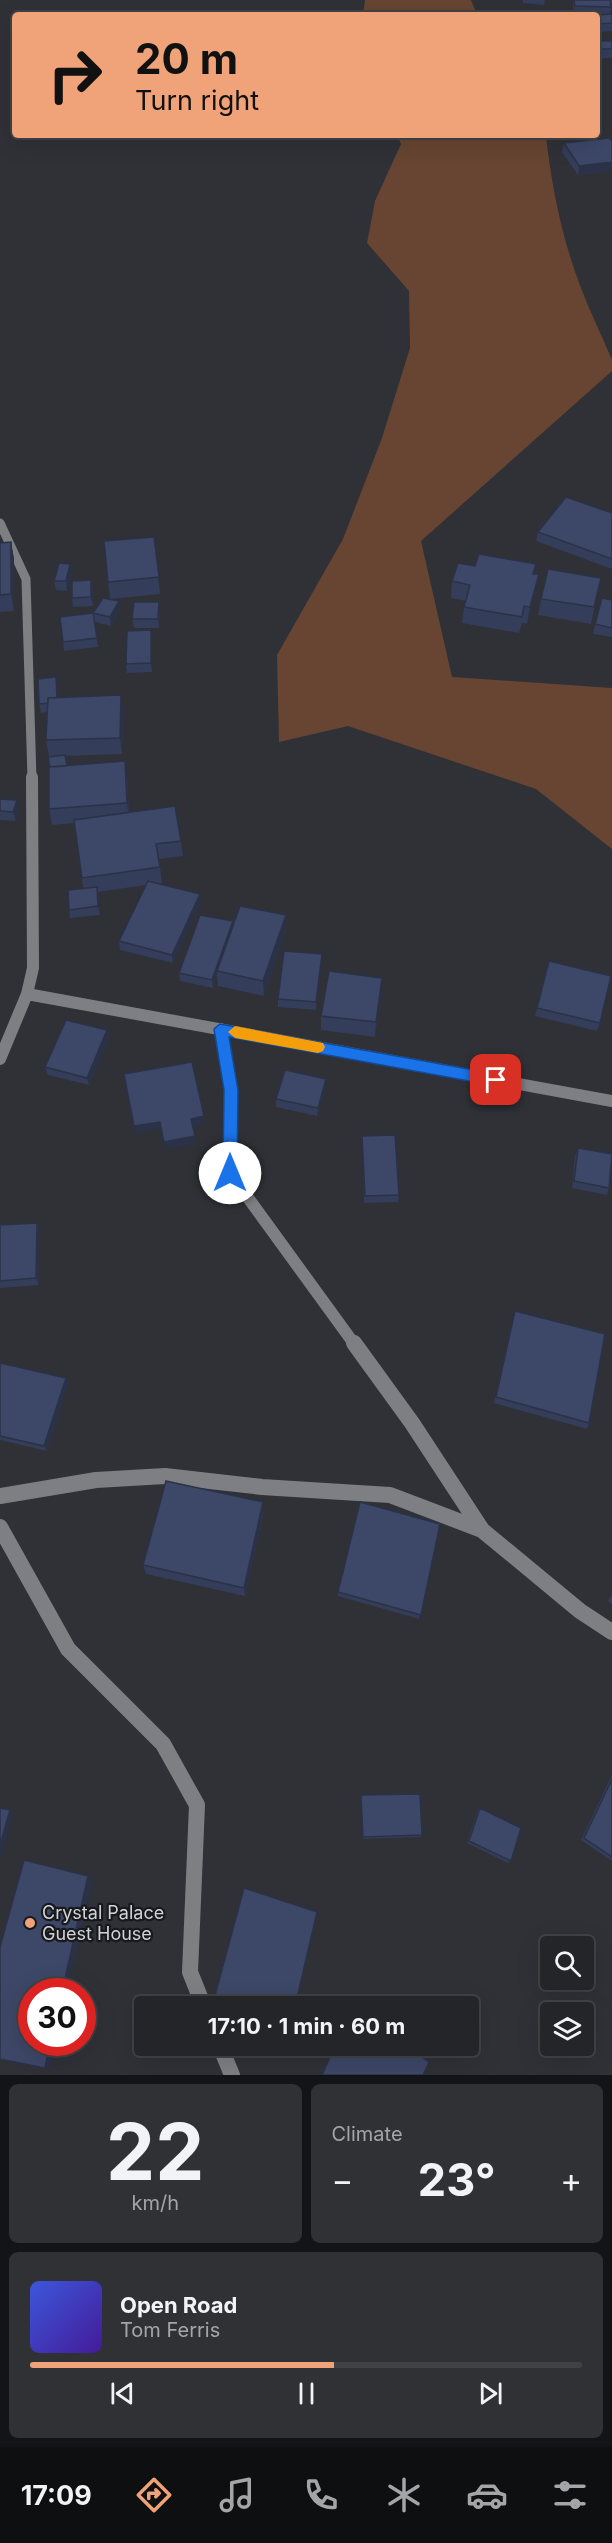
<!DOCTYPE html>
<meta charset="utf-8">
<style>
:root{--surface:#232529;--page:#2f3135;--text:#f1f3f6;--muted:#a3a5a8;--line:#404246;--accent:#f0a278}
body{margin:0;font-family:Inter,sans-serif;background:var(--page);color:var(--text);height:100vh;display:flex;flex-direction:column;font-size:22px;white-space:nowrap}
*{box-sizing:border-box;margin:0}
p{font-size:20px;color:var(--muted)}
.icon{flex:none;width:33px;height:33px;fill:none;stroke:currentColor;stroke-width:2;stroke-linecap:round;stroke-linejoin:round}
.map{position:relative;height:2075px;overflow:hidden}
.details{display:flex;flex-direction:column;gap:9px;padding:9px;background:#131417;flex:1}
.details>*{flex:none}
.hud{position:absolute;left:12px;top:12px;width:588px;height:126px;border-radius:6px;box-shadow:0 6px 24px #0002,0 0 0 2px var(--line);background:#f0a278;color:#111;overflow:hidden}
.controls{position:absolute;left:540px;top:1936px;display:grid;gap:12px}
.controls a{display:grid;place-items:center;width:54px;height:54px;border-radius:6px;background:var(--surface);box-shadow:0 6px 24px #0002,0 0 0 2px var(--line);font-size:30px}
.speed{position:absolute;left:18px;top:1978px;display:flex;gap:12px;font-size:30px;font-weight:700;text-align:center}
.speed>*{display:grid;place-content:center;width:78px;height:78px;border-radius:50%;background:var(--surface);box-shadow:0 6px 24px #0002,0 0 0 2px var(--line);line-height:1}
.speed .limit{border:9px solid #d22;background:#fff;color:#111}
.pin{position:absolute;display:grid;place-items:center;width:51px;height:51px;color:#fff;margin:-26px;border-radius:12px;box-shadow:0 3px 9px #0006}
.me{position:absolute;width:66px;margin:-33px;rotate:0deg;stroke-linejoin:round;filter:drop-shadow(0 0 4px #0008)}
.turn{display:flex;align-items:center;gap:21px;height:126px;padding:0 24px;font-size:27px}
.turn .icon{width:78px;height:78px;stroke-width:2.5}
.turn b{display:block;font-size:42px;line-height:51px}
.big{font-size:45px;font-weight:700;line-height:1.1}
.details .widget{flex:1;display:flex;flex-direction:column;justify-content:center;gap:9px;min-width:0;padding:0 21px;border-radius:9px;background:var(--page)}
.details .dial{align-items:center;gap:0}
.dial b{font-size:78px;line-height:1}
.song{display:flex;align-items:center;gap:18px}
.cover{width:72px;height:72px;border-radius:9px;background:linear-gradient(135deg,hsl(230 70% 55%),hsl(260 70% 35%))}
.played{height:6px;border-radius:3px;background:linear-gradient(90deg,var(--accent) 55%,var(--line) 55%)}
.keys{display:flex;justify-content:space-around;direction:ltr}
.heat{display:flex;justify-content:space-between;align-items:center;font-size:33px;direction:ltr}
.details .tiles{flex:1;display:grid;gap:9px;grid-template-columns:1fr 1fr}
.widget:last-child{grid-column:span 2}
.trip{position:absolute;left:134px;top:1996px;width:345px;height:60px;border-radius:6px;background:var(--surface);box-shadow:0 6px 24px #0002,0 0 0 2px var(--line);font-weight:700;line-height:60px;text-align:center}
.menu{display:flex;height:96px;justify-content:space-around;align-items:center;background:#0e0f10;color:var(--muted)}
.menu .icon{width:42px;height:42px}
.menu .selected{color:var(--accent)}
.menu b{font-size:27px;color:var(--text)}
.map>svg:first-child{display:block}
.green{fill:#674532}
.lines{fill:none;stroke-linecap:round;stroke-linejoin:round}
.street-far2{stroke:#7e7f83;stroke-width:9}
.street-far1{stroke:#7e7f83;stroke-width:12}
.street{stroke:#7e7f83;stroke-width:16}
.wall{fill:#343d59}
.shaded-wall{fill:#2b3248}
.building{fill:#3d4767;stroke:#2b3248;stroke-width:1.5}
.route{fill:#1a73e8;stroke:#114b97;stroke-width:1.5}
.slow{fill:#f59e0b}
.poi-dot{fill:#f0a278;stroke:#18191c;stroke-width:2}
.labels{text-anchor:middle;stroke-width:4.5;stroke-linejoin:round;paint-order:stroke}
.near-poi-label{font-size:18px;fill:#d2d3d7;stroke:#18191c;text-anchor:start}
</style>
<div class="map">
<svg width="612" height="2075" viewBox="0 0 612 2075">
<rect width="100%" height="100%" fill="#2f3137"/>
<path class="green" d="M365,0H471L477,15H363Z
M397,135L546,136C552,188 562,239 581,288C590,312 602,336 612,360V371L421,541L452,677L612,688V849L536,789L348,726L279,742L277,655L343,539L382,438L410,348L409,291L367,243L375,201L401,144Z"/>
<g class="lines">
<path class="street-far2" d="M0,523L26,579L32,779"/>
<path class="street-far1" d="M27,994L612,1101
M221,1029L231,1090L230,1173L355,1345
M0,1059L27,994L33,968L32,777"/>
<path class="street" d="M354,1343L412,1423L482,1530L580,1611L612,1632
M0,1496L96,1480L165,1476L262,1487L390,1495L482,1530
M0,1527L68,1649L163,1744L197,1805L190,1972L204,2007
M220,2046L232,2075"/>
</g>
<path class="wall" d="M523,0H545L544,5L523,3Z
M573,0H612V3H610L611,7L610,14L612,15V31L597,32V15H599L574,14Z
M597,41H612V58H597Z
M612,141V171L578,175L562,152L564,143Z
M612,513V569L536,541L538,532Z
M154,537L160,594L110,599L108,582Z
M11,542L14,559V611L0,612V543Z
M475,566L534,574L536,591L527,624L522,623L519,633L462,623L464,607L466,601L451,598L452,581Z
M72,573L67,591L56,590L54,581Z
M601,578L591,624L538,615L541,599Z
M91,580L93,589V606L73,607L72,598Z
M612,600V637L593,634L595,624Z
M120,610L111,626L95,622L93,613Z
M160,611L159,628H134L132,619Z
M93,613L98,647L64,651L63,642Z
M151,630L152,639V672L127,673L126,664Z
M58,686V698L123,711L122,754L65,756L67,766L127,777L129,812L181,841L183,856L159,859L162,883H158L201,902L173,963L120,950L119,941L146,885L98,892L100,915L70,918L69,910L83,888L74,823L52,825L49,809L50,767L57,756H49L46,740L47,712L41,713L39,704Z
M0,799L19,809L16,821L0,820Z
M233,921V925L286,930L264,996L218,986L217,976L213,988L180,981L179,973Z
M549,961L600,1023L597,1031L535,1016Z
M322,962L316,1010L278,1007V999Z
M381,993L375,1037L321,1030V1016Z
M107,1030L109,1038L89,1085L48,1075L45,1067Z
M326,1079V1087L317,1116L276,1107V1099Z
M362,1136L399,1195L398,1202L364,1203Z
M578,1148L609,1188L607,1195L572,1188L575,1156Z
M37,1223L39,1230V1285L0,1288V1225Z
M513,1317L589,1423L587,1429L494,1403Z
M0,1363L66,1378L68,1384L47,1451L0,1440Z
M264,1511L245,1596L146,1574L143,1565Z
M440,1524L419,1619L338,1596V1592Z
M612,1595V1604L608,1601Z
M612,1775V1861L581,1840Z
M361,1795L422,1835L421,1837L363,1839Z
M480,1808L511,1861L508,1863L467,1843L478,1810Z"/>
<path class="shaded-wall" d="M612,162V171L578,175L579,166Z
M11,542L14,559V611L11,594Z
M70,564L72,573L67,591L66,581Z
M539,574L536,591L527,624L530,607Z
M91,580L93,589V606L91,597Z
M119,601L120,610L111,626L110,617Z
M159,602L160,611L159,628L158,619Z
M151,630L152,639V672L151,663Z
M56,677L58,686L59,711L57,702Z
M121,695L123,711L122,754L120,738Z
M125,761L127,777L129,819L127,803Z
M17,800L19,809L16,821L13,812Z
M97,887L98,895L100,915L98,906Z
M200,894L201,902L173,963L172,955Z
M286,915V930L264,996L263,981Z
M233,921V930L217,971V976L213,988L212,980Z
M322,954V962L316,1010V1002Z
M382,978L381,993L375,1037L376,1022Z
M107,1030L109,1038L89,1085L87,1078Z
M326,1079V1087L317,1116L318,1108Z
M204,1116V1124L191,1127V1119Z
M160,1122L161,1129L135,1134L134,1126Z
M195,1136L196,1144L165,1149L164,1142Z
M37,1223L39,1230V1285L36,1278Z
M66,1378L68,1384L47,1451L44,1446Z
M263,1502L264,1511L245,1596L244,1588Z
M10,1810L13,1813L0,1859V1845Z
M88,1876L93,1879L67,1992H62Z
M50,2043H56L50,2067L45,2068Z"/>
<path class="building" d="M574,0H610L611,7L575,6Z
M612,14V23L597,24V15Z
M597,41H612V49H597Z
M609,138L612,141V162L579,166L564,143Z
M566,497L612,513V559L538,532Z
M154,537L159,577L108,582L104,541Z
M11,542V594L0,595V543Z
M479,554L536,564L533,574H539L530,607L524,606L522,617L464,607L470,585L452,581L458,563L475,566Z
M59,563L70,564L66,581H54Z
M548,569L601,578L594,607L541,599Z
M91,580V597L72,598V581Z
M103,598L119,601L110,617L93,613Z
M602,598L612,600V628L595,624Z
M134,602H159L158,619H132Z
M93,613L97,638L63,642L60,617Z
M151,630V663L126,664L127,631Z
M56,677L57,698H48V703L39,704L38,679Z
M121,695L120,738L46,740L48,698Z
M65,755L67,766L50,767L48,757Z
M125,761L127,803L49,809V767Z
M0,799L17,800L13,812L0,811Z
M175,806L181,841L156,844L160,867L82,878L74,820Z
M148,881L200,894L172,955L119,941Z
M97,887L98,906L69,910L68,890Z
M240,906L286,915L263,981L217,971Z
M200,915L233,921L212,980L179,973Z
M284,951L322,954L316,1002L278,999Z
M549,961L611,976L600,1023L537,1008Z
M329,971L382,978L376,1022L321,1016Z
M66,1020L107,1030L87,1078L45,1067Z
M192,1062L204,1116L191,1119L195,1136L164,1142L160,1122L134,1126L124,1074Z
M285,1070L326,1079L318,1108L276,1099Z
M395,1135L399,1195L365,1196L362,1136Z
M578,1148L612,1154L609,1188L574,1181Z
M37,1223L36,1278L0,1281V1225Z
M515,1311L605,1334L589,1423L496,1397Z
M0,1363L66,1378L44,1446L0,1436Z
M166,1481L263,1502L244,1588L143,1565Z
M360,1502L440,1524L421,1615L338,1592Z
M612,1779V1857L584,1838Z
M420,1794L422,1835L363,1837L361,1795Z
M0,1808L10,1810L0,1845Z
M480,1808L521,1828L511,1861L469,1841Z
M24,1860L88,1876L62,1992H32V2043H50L45,2068L0,2059V1947Z
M244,1888L317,1912L295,2007H226L213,2003Z
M335,2046H407L429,2062L423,2075H322Z"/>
<path class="route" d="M220,1024L496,1074L501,1076L503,1080L501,1084L496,1086L229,1037L238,1090L237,1173L235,1178L230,1179L225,1178L223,1173L224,1090L214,1029Z"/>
<path class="slow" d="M235,1026L318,1042L323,1043L325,1047L323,1051L318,1053L235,1038L228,1032Z"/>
<circle class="poi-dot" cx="30" cy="1923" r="6"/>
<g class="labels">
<g class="near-poi-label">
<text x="42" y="1919">Crystal Palace<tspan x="42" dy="21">Guest House</tspan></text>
</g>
</g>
</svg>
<div class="controls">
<a><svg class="icon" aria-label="search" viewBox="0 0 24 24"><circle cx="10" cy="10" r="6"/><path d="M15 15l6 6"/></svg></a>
<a><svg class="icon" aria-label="layers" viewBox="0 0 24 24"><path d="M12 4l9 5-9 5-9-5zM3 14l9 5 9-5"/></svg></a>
</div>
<div class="speed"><div class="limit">30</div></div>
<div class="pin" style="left:496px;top:1080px;background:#d93025"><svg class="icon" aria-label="arrive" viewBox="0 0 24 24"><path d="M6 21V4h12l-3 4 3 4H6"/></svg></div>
<svg class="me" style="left:230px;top:1173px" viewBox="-20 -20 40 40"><circle r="19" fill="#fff"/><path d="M0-13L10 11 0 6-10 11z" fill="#1a73e8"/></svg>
<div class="trip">17:10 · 1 min · 60 m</div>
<div class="hud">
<div class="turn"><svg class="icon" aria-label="right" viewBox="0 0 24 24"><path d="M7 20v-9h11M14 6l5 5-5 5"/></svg><div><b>20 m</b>Turn right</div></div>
</div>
</div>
<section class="details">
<div class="tiles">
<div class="widget dial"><b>22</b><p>km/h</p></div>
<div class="widget"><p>Climate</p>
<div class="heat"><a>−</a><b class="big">23°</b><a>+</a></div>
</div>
<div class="widget">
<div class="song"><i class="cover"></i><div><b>Open Road</b><p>Tom Ferris</p></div></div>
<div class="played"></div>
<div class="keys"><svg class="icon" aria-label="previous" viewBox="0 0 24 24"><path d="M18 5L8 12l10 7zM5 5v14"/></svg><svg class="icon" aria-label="pause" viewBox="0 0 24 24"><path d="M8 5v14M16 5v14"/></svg><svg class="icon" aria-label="next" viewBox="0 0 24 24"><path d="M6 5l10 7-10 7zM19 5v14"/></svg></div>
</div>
</div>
</section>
<nav class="menu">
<b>17:09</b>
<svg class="icon selected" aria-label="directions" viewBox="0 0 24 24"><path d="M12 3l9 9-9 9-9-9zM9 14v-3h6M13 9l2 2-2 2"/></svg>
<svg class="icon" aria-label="music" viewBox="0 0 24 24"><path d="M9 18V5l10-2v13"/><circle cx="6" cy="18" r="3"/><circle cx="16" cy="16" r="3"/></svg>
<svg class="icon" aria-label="phone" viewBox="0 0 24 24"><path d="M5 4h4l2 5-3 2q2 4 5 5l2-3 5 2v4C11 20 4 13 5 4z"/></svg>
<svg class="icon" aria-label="climate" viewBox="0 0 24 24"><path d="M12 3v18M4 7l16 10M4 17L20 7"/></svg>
<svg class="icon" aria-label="car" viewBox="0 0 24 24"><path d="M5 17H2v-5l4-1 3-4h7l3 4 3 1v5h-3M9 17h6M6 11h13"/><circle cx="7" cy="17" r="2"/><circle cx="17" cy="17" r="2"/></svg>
<svg class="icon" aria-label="filters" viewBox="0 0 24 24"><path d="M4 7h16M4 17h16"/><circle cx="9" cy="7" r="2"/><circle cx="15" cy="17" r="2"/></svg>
</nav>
